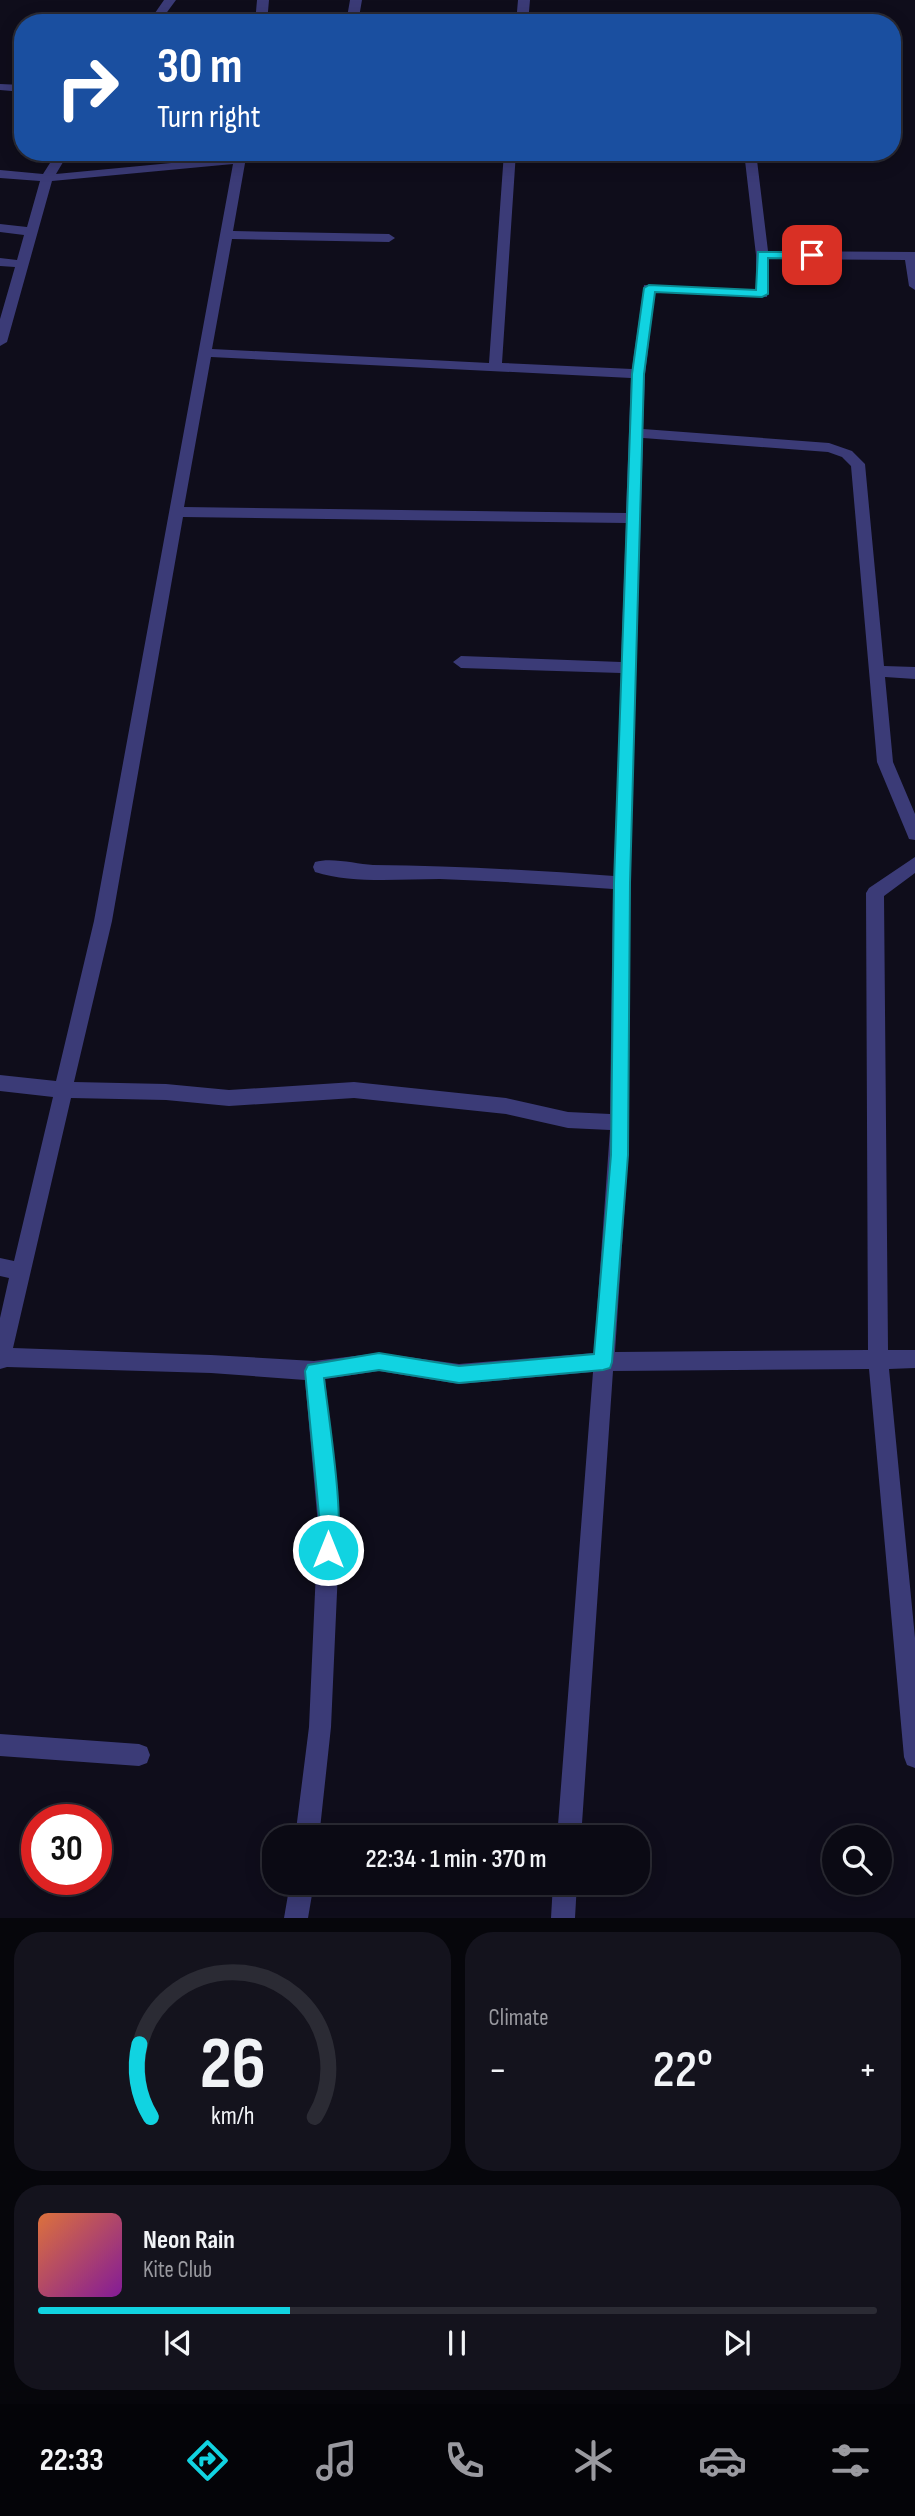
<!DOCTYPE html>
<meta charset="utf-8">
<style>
:root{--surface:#0b0a14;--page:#14131d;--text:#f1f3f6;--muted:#9a9aa0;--line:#2b2b34;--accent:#11d3e1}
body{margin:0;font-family:"Sofia Sans Condensed",sans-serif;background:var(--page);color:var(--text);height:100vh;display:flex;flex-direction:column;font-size:26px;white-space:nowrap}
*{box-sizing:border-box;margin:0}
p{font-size:23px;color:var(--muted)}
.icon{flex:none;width:38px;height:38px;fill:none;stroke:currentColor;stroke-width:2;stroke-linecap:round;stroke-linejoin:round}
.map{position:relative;height:1918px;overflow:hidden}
.panel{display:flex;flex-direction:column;gap:14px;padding:14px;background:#06060b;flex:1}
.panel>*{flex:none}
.banner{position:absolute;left:14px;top:14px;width:887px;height:147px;border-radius:28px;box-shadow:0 4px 18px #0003,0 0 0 2px var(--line);background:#1a4fa0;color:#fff;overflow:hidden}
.tools{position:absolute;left:822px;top:1825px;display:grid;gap:14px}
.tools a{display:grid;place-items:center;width:70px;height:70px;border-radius:50%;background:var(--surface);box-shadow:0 4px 18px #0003,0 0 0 2px var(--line);font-size:35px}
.speed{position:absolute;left:21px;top:1804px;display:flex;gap:14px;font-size:35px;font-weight:700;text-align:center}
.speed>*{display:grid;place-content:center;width:91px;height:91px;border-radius:50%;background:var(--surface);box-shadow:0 4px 18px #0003,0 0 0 2px var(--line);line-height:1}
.speed .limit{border:10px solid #d22;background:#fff;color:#111}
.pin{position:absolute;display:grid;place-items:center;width:60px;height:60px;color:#fff;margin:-30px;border-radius:14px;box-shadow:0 4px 10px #0006}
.me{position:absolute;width:77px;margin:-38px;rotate:0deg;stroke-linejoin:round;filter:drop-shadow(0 0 5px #0008)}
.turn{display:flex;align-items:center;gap:24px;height:147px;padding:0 28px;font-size:32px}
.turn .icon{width:91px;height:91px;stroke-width:2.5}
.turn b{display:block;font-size:49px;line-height:60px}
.big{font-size:52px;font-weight:600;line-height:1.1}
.panel .tile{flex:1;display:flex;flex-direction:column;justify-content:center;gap:10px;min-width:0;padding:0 24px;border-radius:28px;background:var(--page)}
.panel .dial{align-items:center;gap:0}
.dial svg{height:182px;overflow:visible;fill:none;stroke:var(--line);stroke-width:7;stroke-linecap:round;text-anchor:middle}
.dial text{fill:var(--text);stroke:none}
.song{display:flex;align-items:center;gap:21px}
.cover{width:84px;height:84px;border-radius:10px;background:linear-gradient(135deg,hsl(20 70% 55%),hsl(290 70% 35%))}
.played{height:7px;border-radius:4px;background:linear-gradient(90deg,var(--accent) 30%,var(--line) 30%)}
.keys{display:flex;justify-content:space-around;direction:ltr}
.heat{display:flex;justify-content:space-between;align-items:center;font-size:38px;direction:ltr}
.panel .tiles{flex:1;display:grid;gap:14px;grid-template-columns:1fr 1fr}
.tile:last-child{grid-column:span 2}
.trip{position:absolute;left:262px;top:1825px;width:388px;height:70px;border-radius:28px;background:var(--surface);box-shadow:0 4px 18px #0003,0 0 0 2px var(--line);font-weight:600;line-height:70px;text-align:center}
.dock{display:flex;height:112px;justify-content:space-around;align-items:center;background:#040408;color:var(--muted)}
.dock .icon{width:49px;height:49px}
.dock .on{color:var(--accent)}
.dock b{font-size:32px;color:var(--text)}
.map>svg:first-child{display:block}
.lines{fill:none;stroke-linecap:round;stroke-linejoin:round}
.minor{fill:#3b3b77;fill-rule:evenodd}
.route{fill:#11d3e1;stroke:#0b8992;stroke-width:2}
</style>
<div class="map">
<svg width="915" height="1918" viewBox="0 0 915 1918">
<rect width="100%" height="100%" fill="#0f0d1b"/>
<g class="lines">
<path class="minor" d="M164,0H176L159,23H148Z
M257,0H269L267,23H255Z
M350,0H362L358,23H346Z
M518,0H530L528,23H516Z
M0,84L23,85V92L0,90Z
M57,152H69L56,174L234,157L235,152H247L233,231L389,234L395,238L389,242L232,239L212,349L489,363L504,152H516L502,363L632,369L644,285L756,290V255L744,152H756L768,251L915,252V290L909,286L905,260L768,259L767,297L655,292L645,374L643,429L829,443L852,451L865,464L884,666L915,667V679L885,677L893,762L915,814V840L909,839L907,834L877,762L851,466L842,457L828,452L643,438L630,883L628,1155L615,1352L868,1350L866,893L869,888L915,857V873L884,896L888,1350H915V1368L889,1369L915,1638V1768L907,1765L904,1757L869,1369L613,1371L581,1838H557L593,1372L459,1384L379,1371L325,1379L340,1525L331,1727L319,1838H295L309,1727L318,1525L305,1380L211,1373L7,1367L0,1369V1318L9,1278L0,1276V1258L14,1261L53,1097L0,1091V1075L56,1081L94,921L233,164L52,181L7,342L0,346V319L15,267L0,266V258L17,260L24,235L0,232V224L27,227L40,181L0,178V170L43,174ZM211,357L631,378L626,513L184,507ZM183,517L626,523L621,662L461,656L453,662L461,668L621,673L614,876C534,870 454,866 373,865C356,864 332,857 315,862L313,867L315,872C353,884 400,879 440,879C498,881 555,885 613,889L610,1114L568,1112L506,1098L354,1082L229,1090L166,1084L74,1082L112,921ZM71,1098L166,1100L229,1106L354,1098L506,1114L568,1128L610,1130L594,1353L459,1364L379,1353L314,1361L211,1355L13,1348Z
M0,1734L139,1744L147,1747L150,1755L147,1763L139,1766L0,1756Z
M290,1883H314L308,1918H284Z
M553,1883H577L575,1918H551Z"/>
</g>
<path class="route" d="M758,252H812L818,255L812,259L768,258V294L762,297L655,292L644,374L630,883L628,1155L612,1362L610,1368L603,1370L459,1383L379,1370L324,1378C328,1414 347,1530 335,1557L328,1560L321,1557L319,1550L320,1525L305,1371L308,1365L379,1353L459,1366L594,1354L611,1155L614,883L632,374L644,288L649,285L756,290Z"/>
</svg>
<div class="tools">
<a><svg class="icon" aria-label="search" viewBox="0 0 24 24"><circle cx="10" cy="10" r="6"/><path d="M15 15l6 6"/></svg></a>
</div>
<div class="speed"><div class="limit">30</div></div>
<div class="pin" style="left:812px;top:255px;background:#d93025"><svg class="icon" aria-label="arrive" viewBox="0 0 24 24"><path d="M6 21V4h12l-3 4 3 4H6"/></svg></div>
<svg class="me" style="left:328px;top:1550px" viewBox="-20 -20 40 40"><circle r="17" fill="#11d3e1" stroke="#fff" stroke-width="3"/><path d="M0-11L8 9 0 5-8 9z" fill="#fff"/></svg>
<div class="trip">22:34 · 1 min · 370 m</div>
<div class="banner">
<div class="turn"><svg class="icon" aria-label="right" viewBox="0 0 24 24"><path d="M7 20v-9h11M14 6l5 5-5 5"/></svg><div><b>30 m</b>Turn right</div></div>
</div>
</div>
<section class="panel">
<div class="tiles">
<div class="tile dial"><svg viewBox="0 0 100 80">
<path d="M14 69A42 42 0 1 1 86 69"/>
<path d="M14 69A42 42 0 0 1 9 37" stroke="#11d3e1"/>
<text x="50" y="56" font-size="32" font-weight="700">26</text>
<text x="50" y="72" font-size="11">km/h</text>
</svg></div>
<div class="tile"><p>Climate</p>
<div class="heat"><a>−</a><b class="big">22°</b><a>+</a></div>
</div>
<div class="tile">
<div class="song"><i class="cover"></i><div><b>Neon Rain</b><p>Kite Club</p></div></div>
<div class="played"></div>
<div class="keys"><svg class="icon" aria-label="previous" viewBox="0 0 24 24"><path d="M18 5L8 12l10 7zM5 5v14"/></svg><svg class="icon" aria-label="pause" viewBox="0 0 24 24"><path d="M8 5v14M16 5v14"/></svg><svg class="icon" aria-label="next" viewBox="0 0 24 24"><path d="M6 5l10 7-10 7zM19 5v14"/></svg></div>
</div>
</div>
</section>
<nav class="dock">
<b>22:33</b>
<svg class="icon on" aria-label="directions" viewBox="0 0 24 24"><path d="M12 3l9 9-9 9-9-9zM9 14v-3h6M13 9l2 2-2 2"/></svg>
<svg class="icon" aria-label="music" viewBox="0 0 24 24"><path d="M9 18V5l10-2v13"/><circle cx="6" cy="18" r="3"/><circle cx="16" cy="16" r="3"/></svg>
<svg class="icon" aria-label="phone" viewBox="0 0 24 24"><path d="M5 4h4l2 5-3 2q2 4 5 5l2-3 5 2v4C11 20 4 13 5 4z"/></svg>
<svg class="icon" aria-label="climate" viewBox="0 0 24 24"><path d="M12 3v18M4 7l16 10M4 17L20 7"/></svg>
<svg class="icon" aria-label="car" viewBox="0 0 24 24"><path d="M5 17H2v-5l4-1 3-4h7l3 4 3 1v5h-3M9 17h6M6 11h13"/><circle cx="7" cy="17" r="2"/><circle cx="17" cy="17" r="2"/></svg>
<svg class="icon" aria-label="filters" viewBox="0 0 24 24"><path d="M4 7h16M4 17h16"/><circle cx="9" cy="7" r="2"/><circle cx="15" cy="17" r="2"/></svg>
</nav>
